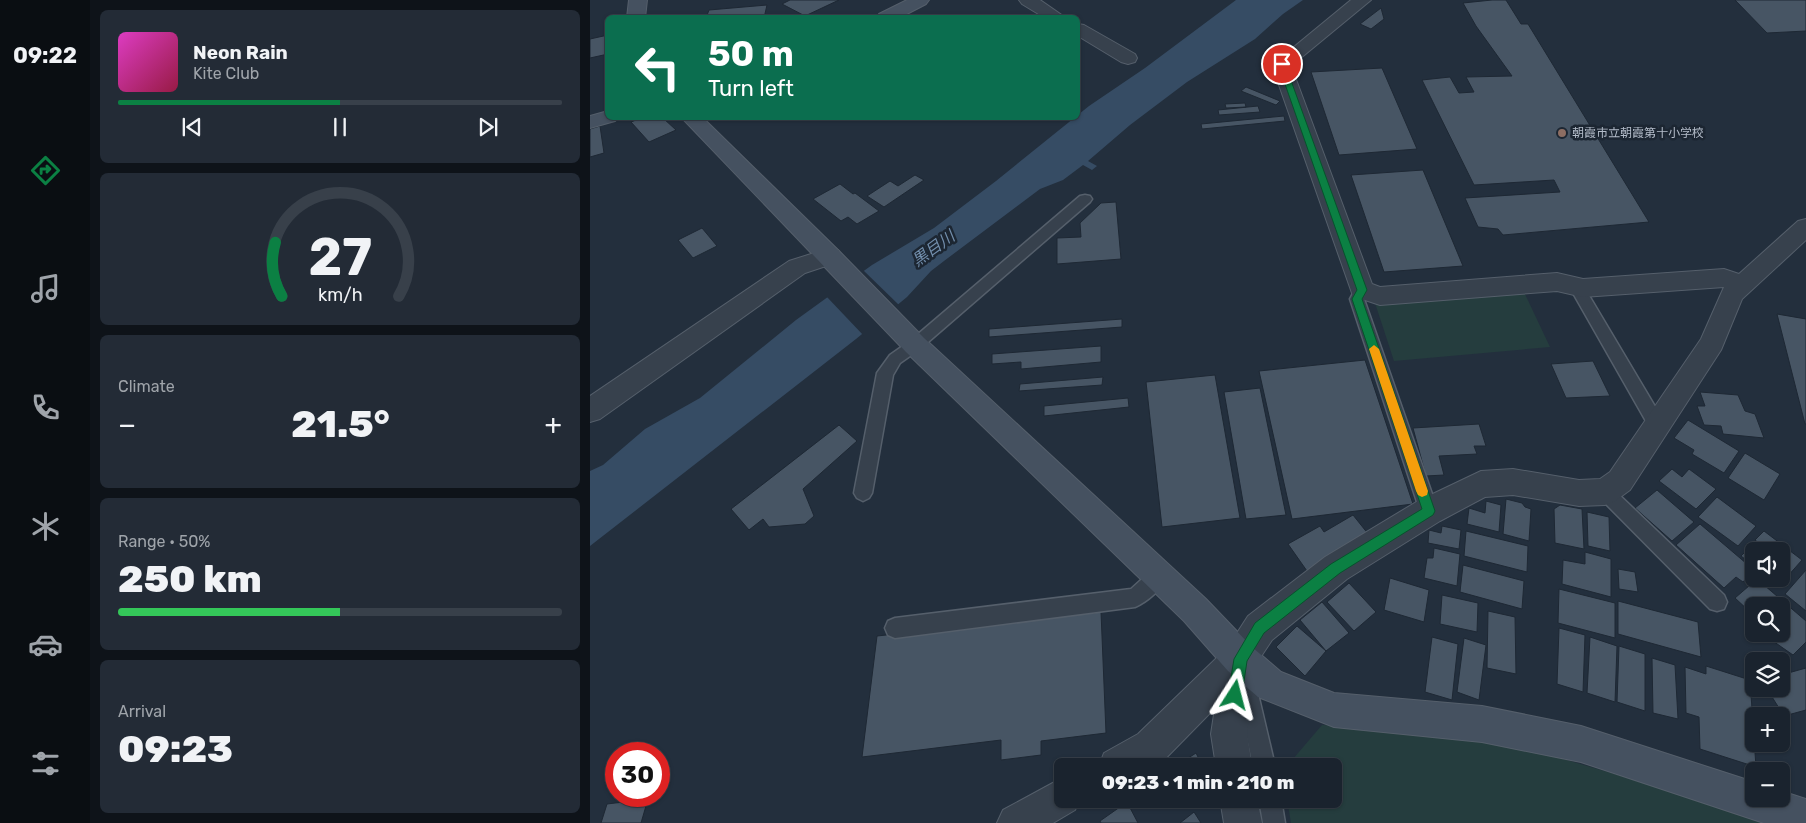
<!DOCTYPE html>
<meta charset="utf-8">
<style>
:root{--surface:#1a232e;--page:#232b36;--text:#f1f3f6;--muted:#9fa4aa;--line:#38404a;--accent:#0b8043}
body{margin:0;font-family:Rubik,"Noto Sans JP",sans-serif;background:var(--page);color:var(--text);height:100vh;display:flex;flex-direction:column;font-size:19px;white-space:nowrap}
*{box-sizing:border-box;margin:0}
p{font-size:16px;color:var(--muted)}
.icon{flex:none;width:28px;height:28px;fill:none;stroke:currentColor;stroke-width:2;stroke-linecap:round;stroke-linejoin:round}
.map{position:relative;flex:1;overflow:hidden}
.panel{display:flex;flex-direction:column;gap:10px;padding:10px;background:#0e1319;width:500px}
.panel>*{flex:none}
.hud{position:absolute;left:15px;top:15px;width:475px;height:105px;border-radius:8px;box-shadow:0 1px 4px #0004,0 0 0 1px var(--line);background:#0b6e4f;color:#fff;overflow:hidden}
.fabs{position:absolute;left:1155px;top:542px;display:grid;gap:10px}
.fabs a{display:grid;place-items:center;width:45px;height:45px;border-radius:8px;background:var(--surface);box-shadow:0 1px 4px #0004,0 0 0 1px var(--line);font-size:25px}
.speed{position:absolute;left:15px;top:742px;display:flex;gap:10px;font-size:25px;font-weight:700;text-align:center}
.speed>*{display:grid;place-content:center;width:65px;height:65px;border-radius:50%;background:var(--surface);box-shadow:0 1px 4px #0004,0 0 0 1px var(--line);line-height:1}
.speed .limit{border:8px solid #d22;background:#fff;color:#111}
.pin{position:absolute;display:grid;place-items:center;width:42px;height:42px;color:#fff;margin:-21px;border:2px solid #fff;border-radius:50%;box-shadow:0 1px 5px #0007}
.me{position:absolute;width:55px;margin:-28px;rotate:9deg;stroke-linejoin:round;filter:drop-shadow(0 0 4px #0008)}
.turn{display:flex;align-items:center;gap:18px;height:105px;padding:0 20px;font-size:22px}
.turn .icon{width:65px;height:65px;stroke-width:2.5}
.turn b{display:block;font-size:35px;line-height:42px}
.big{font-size:38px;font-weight:800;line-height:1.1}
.panel .card{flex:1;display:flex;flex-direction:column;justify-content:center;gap:8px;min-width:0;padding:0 18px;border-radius:8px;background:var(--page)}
.panel .dial{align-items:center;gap:0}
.dial svg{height:130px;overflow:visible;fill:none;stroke:var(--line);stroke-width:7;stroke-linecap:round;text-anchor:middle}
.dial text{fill:var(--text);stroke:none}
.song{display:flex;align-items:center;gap:15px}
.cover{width:60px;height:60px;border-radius:8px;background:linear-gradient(135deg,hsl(310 70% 55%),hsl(340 70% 35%))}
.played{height:5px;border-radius:2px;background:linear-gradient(90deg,var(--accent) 50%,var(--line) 50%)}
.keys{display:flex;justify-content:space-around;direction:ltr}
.heat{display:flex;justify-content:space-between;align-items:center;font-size:28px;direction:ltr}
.charge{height:8px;border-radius:4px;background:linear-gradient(90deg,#34c759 50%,var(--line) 0)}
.trip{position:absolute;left:464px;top:758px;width:288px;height:50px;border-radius:8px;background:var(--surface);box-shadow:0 1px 4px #0004,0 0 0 1px var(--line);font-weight:800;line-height:50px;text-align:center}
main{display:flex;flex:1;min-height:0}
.tab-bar{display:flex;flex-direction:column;width:90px;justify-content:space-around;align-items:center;background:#0a0e12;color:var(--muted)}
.tab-bar .icon{width:35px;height:35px}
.tab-bar .on{color:var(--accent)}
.tab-bar b{font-size:22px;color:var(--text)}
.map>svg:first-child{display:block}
.green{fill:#253d3e}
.water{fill:#364c64}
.pier{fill:#232f3d}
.building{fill:#475564;stroke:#1e2834}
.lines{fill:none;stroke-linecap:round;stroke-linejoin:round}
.lane-casing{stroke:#555f6b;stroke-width:3}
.street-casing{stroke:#555f6b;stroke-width:2}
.secondary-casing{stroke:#555f6b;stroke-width:2}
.lane{fill:#37414d;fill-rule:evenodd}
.street{fill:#37414d;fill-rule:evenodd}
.secondary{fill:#455160;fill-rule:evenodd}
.route{fill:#0b8043;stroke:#07532c}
.slow{fill:#f59e0b}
.education-dot{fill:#8d6e63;stroke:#1c2632;stroke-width:2}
.labels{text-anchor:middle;stroke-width:5;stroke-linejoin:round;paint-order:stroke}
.far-poi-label{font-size:12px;fill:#b3bcc9;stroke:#1c2632;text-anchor:start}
.water-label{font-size:16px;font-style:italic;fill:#728eac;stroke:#1c2632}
</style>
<main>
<nav class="tab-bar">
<b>09:22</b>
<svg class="icon on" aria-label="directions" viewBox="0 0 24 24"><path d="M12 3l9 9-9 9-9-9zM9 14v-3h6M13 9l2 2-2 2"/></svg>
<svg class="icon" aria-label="music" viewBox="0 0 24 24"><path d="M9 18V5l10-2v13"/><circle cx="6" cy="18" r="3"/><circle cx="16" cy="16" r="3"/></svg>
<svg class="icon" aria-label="phone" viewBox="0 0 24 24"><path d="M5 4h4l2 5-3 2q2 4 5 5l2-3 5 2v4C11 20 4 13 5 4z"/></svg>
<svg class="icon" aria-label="climate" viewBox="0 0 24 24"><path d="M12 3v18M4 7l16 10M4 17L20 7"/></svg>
<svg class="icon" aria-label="car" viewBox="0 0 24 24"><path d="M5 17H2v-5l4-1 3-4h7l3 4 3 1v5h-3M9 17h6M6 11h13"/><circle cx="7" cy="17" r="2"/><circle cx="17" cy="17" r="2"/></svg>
<svg class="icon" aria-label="filters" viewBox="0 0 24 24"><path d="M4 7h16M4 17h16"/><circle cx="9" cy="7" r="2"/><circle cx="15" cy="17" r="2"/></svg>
</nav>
<section class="panel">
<div class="card">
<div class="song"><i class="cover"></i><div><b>Neon Rain</b><p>Kite Club</p></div></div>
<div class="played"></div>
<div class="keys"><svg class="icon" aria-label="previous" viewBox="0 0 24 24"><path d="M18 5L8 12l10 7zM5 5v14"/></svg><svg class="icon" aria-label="pause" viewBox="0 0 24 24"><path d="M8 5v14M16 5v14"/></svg><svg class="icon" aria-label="next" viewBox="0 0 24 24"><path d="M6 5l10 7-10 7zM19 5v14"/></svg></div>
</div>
<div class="card dial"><svg viewBox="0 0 100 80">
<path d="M14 69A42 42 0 1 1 86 69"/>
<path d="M14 69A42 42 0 0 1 10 36" stroke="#0b8043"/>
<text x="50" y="56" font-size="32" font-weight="700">27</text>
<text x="50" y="72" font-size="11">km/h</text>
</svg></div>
<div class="card"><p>Climate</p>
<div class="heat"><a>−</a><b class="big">21.5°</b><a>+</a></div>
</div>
<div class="card"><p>Range · 50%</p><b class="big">250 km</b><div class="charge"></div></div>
<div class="card"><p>Arrival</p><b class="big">09:23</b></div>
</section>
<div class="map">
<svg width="1216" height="823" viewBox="0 0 1216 823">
<rect width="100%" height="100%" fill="#232f3d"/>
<path class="green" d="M933,290L960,347L804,361L785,303Z
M732,725L761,726L904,742L956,754L1035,777L1180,823H701L697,799H742V766H697Z"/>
<path class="water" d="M646,0H713L693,14L665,39L597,82L540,125L498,161L507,166L502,170L493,165L473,180L450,189L354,261L341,271L317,297L266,339L0,546V471L13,465L55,429L110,398L206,320L282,265L344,228L406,181L499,106L555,68Z"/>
<path class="pier" d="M272,269L310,306L274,336L236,296Z"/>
<path class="building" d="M200,0H249L215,16L192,4Z
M902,0H916L931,24H938L1059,222L913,235L908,229L888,227L875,198L970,192L964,180L884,185L832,80L860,77L869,93L884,92L876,77L922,76L886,26L873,3Z
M1145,0H1216V31L1177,33Z
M177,5L174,18H116L119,10Z
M791,8L794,19L781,29L770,24Z
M18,35V54L0,58V39Z
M792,68L827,149L749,155L721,72Z
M656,87L690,101L686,105L651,91Z
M655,103L656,107L636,108L635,104Z
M668,106L670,112L629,115L628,110Z
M694,116L695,121L612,129L611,124Z
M51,118H73L86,130L59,142L41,122Z
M10,126L14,153L0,157V129Z
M833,170L873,266L794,272L761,175Z
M325,175L334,180L294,207L277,196L300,181L308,186Z
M250,184L263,194L265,193L289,211L267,224L258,217L251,221L223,199Z
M526,202L531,259L467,264V238L491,237L490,223L511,203Z
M112,228L127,246L103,258L88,240Z
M1187,314L1216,319V424H1215Z
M532,319V327L399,337V329Z
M511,346V362L431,369V362L402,364V354Z
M775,360L823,504L702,519L669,371Z
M1003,361L1020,396L976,398L961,364Z
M625,375L650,518L572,527L556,382Z
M513,377L512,385L429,391L430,384Z
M670,388L696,515L656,519L634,392Z
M1110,392L1148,395L1155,411L1165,414L1174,438L1133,434L1131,426L1114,425L1107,406H1115Z
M538,398L539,407L454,416V406Z
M1098,420L1149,451L1134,473L1102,454L1104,450L1084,438Z
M889,424L896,446H884L887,454L849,456L854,475L836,476L823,428Z
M249,425L267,441L213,489L224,516L215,524L179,527L173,519L159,530L141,509Z
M1155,453L1190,474L1174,500L1138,478Z
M1082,469L1092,477L1099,469L1126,489L1106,509L1069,481Z
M1067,490L1104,522L1082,541L1045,508Z
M1127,497L1166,526L1148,546L1108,517Z
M916,499L932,503L935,507L941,509L939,541L913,534Z
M896,501L911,505L909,532L877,524L879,508L895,513Z
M970,505L992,509L994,549L965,543L964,509Z
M997,512L1019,517L1020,551L998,546Z
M763,515L779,535L717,571L698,544L730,526L734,532Z
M1110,524L1164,570L1153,582L1146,577L1134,588L1086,545Z
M852,526L871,530L869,549L838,543L839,530L851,533Z
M876,531L938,546L937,572L874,556Z
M1174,531L1212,560L1189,586L1180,579H1191V551H1164V566L1151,556L1161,546L1165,549L1170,544L1165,540Z
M844,548L870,554L867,586L834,578L837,558H843Z
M995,552L1021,559V597L972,584L973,560L995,564Z
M873,565L934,581L932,609L870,592Z
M1028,569L1045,572L1048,592L1029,589Z
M1216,570V611L1195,594Z
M800,578L839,590L834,622L794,610Z
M1167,579L1216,621V642L1203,655L1180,639L1182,637L1179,634H1191V606H1164V620L1157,614L1159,611L1145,598Z
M759,583L786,612L764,631L737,602Z
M969,589L1025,603V638L968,623Z
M852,595L888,603L887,632L850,624Z
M1028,601L1108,622L1111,657L1028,634Z
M732,602L759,633L736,651L710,620Z
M898,611L925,617L926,674L897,668Z
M511,612L516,733L451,741V755L411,760V740L272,757L287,636Z
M707,626L736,651L715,676L686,647Z
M969,628L995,635L993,692L967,684Z
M842,637L868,644L862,700L835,692Z
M1000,637L1027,646L1025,702L997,693Z
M874,638L896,645L889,700L867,692Z
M1029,646L1055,654V711L1027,702Z
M1062,658L1085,665L1088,719L1063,713Z
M1116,666L1160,680L1166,767L1110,749L1109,717L1096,713L1095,667L1116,674Z
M1216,668V710L1194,716L1177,689H1191V675Z
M606,753L611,763L617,759L621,766H586Z
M58,799L51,823H11L17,804Z
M537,802L548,823H511L510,821Z
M604,812L611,823H590Z"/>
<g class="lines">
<defs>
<path id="lane" d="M495,195L500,196L502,199L500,202L330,349L310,363L303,375L282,493L279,498L273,501L267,498L264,493L287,373L300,355L320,341L490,196Z
M986,281L991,282L1073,420L1075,425L1073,430L1067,432L1061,430L979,286L981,282Z
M772,285L777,286L779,290L774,299L848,511L845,517L839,519L833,517L830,511L760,299L767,286Z
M1015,484L1021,487L1134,595L1137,602L1134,609L1127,611L1120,609L1009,497L1006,492L1009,487Z
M569,567L576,570L578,576C573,588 557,602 545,607L305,638L298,635L295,628L298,621L305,618L541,589L562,570Z
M656,675L663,678L666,685L685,766H663L646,685L649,678Z
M669,799H691L695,823H673Z"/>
<path id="street" d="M429,0H450L476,18H455L432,4Z
M761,0H781L701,66L782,284L790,287L967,273L993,279L1134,269L1149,274L1208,221L1216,219V240L1152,299L1131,350L1040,490L1025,501L1015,505L989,506L923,495L895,497L850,521L757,579L682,640L666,664L657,734L662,766H626L621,734L625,708L574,760L562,766H509L514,753L548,734L638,647L658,616L735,557L828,501L891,471L923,469L989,480L1010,479L1020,472L1111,339L1134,287L993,297L967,291L790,305L763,296L682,65Z
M488,24L494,25L545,54L547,58L545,62L538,64L531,62L488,36Z
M240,248L248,250L252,256L248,262L215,273L10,419L0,422V396L199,261Z
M472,778V799H490L485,810L463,823H407L413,810Z
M630,799H667L672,823H634Z"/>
<path id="secondary" d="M39,0H57L55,18H37Z
M317,0H339L336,4L309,18H287L289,14Z
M18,111V118H28L25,121L0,128V116Z
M92,118H113L248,250L334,338L616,599L662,647L691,672L744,693L892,706L991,726L1164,782V799H1191V791L1216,799V823H1174L991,762L892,742L744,727L668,697L638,671L594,621L316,352Z"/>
</defs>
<use href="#lane" class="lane-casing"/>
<use href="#street" class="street-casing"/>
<use href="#secondary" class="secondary-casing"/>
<use href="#lane" class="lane"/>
<use href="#street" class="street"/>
<use href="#secondary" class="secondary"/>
</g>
<path class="route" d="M692,62L695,64L777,290L772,299L845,511L843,515L750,573L674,633L657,661L652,695L650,700L645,703L640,700L638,695L644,659L665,623L741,564L832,509L762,299L767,290L688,64Z"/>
<path class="slow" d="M784,345L789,349L838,491L837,495L832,497L828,495L826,491L779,349Z"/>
<circle class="education-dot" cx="972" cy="133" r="5"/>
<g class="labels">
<g class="far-poi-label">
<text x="982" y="137">朝霞市立朝霞第十小学校</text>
</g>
<g class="water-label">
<text transform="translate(343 248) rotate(-36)" y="6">黒目川</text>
</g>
</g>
</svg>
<div class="fabs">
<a><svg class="icon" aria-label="sound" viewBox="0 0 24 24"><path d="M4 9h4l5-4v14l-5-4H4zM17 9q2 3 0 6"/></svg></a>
<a><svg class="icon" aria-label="search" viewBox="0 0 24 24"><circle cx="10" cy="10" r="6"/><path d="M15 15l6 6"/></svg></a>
<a><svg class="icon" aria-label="layers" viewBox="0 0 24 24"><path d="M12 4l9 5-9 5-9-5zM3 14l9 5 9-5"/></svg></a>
<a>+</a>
<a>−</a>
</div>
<div class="speed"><div class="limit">30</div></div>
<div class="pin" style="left:692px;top:64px;background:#d93025"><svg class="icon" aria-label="arrive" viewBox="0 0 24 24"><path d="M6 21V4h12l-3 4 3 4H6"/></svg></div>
<svg class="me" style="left:645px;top:695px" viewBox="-20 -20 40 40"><path d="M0-17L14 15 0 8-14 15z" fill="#0b8043" stroke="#fff" stroke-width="4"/></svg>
<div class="trip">09:23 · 1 min · 210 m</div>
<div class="hud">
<div class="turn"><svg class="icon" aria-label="left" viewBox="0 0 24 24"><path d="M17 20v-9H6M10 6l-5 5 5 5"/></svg><div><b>50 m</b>Turn left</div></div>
</div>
</div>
</main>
